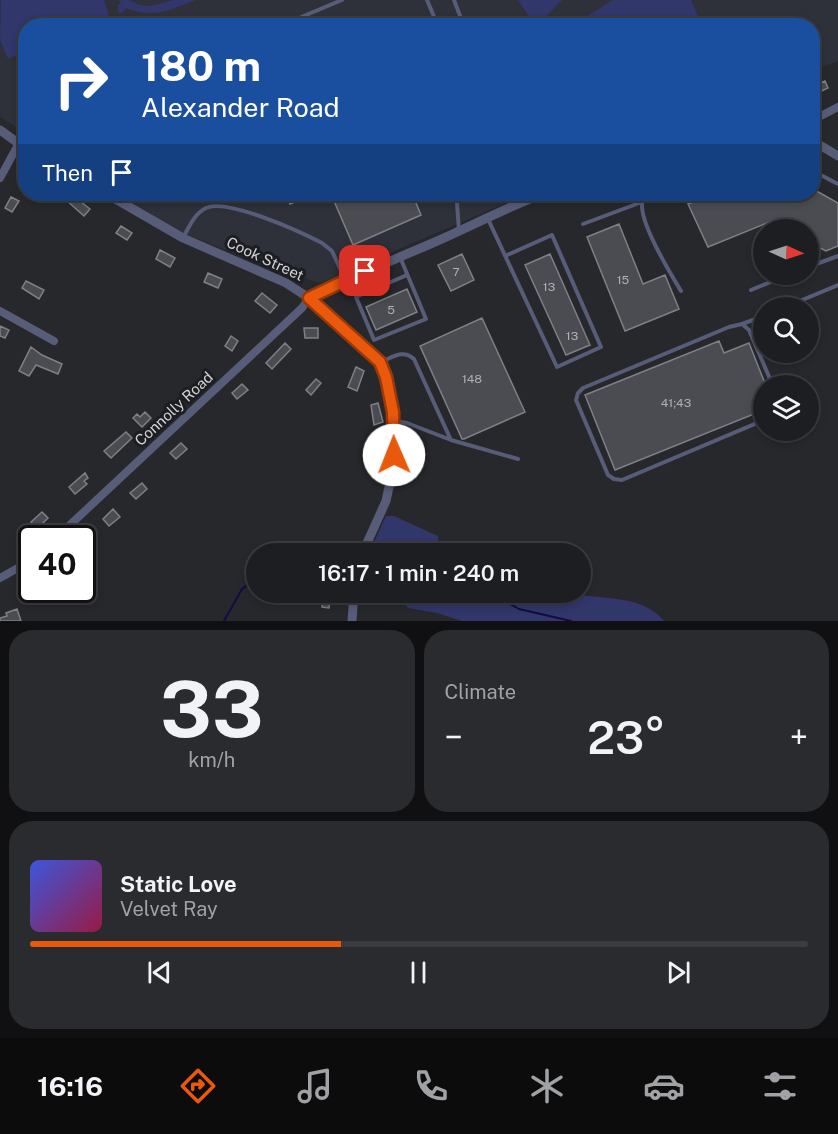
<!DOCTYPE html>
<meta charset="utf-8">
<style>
:root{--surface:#1d1e21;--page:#2a2b2e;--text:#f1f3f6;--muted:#a0a2a5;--line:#3b3c3f;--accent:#ea580c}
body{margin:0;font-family:"Public Sans",sans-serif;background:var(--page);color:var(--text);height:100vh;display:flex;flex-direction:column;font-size:22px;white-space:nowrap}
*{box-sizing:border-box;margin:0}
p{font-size:20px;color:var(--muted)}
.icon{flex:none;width:33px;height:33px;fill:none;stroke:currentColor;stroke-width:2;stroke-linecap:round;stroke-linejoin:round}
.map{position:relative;height:621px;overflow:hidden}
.panel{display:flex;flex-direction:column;gap:9px;padding:9px;background:#101012;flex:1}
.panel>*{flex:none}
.banner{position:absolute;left:18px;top:18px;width:802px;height:183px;border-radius:24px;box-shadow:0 3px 9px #0003,0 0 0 2px var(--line);background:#1a4fa0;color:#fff;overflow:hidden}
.needle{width:39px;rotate:93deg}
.controls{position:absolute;left:753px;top:219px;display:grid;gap:12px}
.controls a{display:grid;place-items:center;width:66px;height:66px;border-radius:50%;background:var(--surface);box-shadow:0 3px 9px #0003,0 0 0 2px var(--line);font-size:30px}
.speed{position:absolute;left:18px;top:525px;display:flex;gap:12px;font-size:30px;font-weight:700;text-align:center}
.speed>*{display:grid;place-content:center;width:78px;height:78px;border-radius:50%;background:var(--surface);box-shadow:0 3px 9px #0003,0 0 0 2px var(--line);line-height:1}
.speed .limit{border:3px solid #111;border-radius:9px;background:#fff;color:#111}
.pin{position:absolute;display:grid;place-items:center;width:51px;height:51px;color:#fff;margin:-26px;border-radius:12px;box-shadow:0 3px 9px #0006}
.me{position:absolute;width:66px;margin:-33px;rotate:359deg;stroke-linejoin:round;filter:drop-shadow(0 0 4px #0008)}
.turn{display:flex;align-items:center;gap:21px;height:126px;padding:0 24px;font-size:27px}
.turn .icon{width:78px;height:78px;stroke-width:2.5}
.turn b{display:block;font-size:42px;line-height:51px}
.then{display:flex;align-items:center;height:57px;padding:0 24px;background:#0003;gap:12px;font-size:22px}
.big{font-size:45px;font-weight:600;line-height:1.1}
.panel .card{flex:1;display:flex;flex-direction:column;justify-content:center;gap:9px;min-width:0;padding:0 21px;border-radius:24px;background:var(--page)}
.panel .dial{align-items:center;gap:0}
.dial b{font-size:78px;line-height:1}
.song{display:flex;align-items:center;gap:18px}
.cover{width:72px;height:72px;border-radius:9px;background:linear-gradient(135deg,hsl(230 70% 55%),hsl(340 70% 35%))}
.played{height:6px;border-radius:3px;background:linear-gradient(90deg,var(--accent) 40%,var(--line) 40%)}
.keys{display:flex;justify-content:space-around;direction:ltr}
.heat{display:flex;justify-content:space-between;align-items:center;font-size:33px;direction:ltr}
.panel .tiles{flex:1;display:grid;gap:9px;grid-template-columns:1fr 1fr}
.card:last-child{grid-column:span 2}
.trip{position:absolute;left:246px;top:543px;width:345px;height:60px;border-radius:30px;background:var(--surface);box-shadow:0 3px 9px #0003,0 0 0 2px var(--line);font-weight:600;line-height:60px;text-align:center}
.tab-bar{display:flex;height:96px;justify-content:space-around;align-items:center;background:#0c0c0d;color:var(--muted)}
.tab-bar .icon{width:42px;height:42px}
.tab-bar .selected{color:var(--accent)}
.tab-bar b{font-size:27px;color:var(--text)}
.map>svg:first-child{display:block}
.built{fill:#2e303a}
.green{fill:#31366b}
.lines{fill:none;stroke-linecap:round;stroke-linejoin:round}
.stream{stroke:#110c47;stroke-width:2}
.building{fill:#4b4c51;stroke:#7f8085;stroke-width:1.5}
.service{stroke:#575c79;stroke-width:4}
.minor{stroke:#575c79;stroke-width:8}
.tertiary{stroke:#575c79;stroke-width:9}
.route-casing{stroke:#983908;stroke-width:15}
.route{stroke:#ea580c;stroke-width:10}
.labels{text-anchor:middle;stroke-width:6;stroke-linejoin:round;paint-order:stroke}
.number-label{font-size:12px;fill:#b0b0b4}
.street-label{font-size:15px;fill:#d2d2d5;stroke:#1d1e22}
</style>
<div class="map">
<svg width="838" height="621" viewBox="0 0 838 621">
<rect width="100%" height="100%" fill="#27282c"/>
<path class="built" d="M0,0H838V61L813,71V26H26L25,133L0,117Z
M119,194H527L320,283L272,269L176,230Z"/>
<path class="green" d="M1,0H104L109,15L85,25L26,26L25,51L8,59L0,40Z
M119,0H130L140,5L150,6L173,0H196C170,10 154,19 126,8L122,13L118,12V5L121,3Z
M518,0H562L541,22L532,21Z
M613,0H691L702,25H573Z
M386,516H394L438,536L439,550L441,553H369Z
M452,542H475L490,548L493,553H443L449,550Z
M398,593H580V595C608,599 644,596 664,621H462L437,613L408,608Z"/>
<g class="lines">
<path class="stream" d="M370,550L388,554
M321,554L350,544L358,547
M489,592L519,609L571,621
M224,621L242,589L256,578"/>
</g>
<path class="building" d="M825,81L828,88L813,95V86Z
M813,189L838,203V246L826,251L808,242V230H787L772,221L708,247L688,204L714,194H813Z
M71,194L90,209L84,216L66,200Z
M285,194H314L290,204Z
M331,194H412V200L416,203L421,215L353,245Z
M11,197L19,201L12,212L5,208Z
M619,224L643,284L665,275L679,309L625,331L587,237Z
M121,226L132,233L127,240L116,233Z
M160,250L175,258L170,267L156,259Z
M462,254L474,280L451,291L438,265Z
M550,254L590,345L566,355L525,265Z
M208,273L222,279L218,288L204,282Z
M26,281L44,290L39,299L22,288Z
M407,289L417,312L376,330L366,307Z
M262,293L277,305L270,313L255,301Z
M482,318L525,412L464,439H462L420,346Z
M0,326L9,330L5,338L0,336Z
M304,328H318V338H305Z
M231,336L238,341L232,351L225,346Z
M719,341L724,353L749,343L766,386H764V410L615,470L585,395Z
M285,343L291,349L272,369L266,363Z
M31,347L42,355L62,364L58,374L36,365L29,376L19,371Z
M356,367L364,371L357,391L348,387Z
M316,379L321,383L311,395L306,390Z
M242,384L248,390L237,399L232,393Z
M378,403L383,422L374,425L371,405Z
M145,412L151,418L142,427L133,418L137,414L140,417Z
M126,432L132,438L111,458L104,451Z
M181,443L187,449L176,459L170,453Z
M85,473L88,478L84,481L87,484L75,494L69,487Z
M142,483L147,489L136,499L130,493Z
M113,509L120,517L109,526L103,519Z
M42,512L48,518L37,529L31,522Z
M322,595L330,596L329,608L322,607Z
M17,609L21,621H0V618L7,616L6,613Z"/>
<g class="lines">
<path class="service" d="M427,0L438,26
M454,0L464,26
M280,26L342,0
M813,171L838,184
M647,194C644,198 642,201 642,206C642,227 670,273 681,291
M416,199L419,194
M488,219L557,367L601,347L552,235L505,256
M583,224L642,202
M459,231L457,203L460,194
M183,238C189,227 194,214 206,208C227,198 301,232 322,243L332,251L345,279
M400,257L426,319L374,340L356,297L407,275
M808,267L838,256
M751,290L790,274
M783,308L838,285
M764,316L742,324L729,327L583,388L578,393L576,400L608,475L614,479L622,480L764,420
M742,324L749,330L773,386
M381,362C393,357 403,349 414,359L450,438
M394,421L407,423L451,440L518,459"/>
<path class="minor" d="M813,120L838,107
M0,178L18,145
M0,311L54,341
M56,538L302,308L309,298
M0,578L32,560"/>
<path class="tertiary" d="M0,130L26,149
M813,141L838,156
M107,194L183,238L286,283L309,298L380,362L386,377L393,412V468L386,501L362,554
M309,298C348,279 388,262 428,245C466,229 503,209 542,194
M352,621L354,592"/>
</g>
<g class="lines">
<defs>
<path id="route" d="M365,271L309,298L380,362L386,377L393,412L394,455"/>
</defs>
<use href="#route" class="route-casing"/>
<use href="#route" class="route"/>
</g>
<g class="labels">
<g class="number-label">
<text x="456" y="276">7</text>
<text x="623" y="284">15</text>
<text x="549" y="291">13</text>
<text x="391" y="314">5</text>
<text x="572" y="340">13</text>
<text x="472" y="383">148</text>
<text x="676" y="407">41;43</text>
</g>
<g class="street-label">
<text transform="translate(265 259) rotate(25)" y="5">Cook Street</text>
<text transform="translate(174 409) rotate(-43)" y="5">Connolly Road</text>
</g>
</g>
</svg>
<div class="controls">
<a><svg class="needle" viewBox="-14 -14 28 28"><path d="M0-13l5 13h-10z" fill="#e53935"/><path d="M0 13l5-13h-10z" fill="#a0a2a5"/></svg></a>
<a><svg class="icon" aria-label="search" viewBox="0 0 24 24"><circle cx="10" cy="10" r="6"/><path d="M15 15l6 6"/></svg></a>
<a><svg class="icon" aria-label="layers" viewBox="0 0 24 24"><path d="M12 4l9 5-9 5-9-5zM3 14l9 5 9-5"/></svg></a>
</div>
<div class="speed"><div class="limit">40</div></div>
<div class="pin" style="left:365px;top:271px;background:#d93025"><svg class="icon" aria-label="arrive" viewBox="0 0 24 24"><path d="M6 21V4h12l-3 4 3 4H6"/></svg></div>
<svg class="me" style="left:394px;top:455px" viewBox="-20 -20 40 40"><circle r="19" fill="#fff"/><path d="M0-13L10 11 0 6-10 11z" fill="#ea580c"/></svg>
<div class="trip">16:17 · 1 min · 240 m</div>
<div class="banner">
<div class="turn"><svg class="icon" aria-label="right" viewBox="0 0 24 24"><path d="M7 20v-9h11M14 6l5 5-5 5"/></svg><div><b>180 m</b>Alexander Road</div></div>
<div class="then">Then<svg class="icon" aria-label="arrive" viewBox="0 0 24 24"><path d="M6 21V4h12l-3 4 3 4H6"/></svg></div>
</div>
</div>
<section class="panel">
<div class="tiles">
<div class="card dial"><b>33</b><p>km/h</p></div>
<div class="card"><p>Climate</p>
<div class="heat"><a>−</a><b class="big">23°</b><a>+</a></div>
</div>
<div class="card">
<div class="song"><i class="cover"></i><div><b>Static Love</b><p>Velvet Ray</p></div></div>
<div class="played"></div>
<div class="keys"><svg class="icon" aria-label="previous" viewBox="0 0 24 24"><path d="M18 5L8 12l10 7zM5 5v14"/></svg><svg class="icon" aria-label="pause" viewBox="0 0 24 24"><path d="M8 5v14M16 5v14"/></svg><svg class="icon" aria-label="next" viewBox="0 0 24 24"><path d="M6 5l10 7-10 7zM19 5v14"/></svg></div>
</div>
</div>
</section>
<nav class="tab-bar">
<b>16:16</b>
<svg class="icon selected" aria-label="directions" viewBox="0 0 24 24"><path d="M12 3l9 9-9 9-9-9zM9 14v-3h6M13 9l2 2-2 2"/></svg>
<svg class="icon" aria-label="music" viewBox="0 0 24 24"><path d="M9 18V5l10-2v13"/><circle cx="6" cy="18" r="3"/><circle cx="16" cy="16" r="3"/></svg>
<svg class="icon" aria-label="phone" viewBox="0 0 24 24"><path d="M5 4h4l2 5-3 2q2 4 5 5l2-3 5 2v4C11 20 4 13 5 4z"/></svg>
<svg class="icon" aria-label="climate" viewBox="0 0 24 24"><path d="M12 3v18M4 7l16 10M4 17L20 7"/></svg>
<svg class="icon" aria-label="car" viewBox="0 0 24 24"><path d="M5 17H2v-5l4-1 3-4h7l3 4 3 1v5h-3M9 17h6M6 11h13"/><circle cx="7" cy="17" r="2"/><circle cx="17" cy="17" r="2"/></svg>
<svg class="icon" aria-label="filters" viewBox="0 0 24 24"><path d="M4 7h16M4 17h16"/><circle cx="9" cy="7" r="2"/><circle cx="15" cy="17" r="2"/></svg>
</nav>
